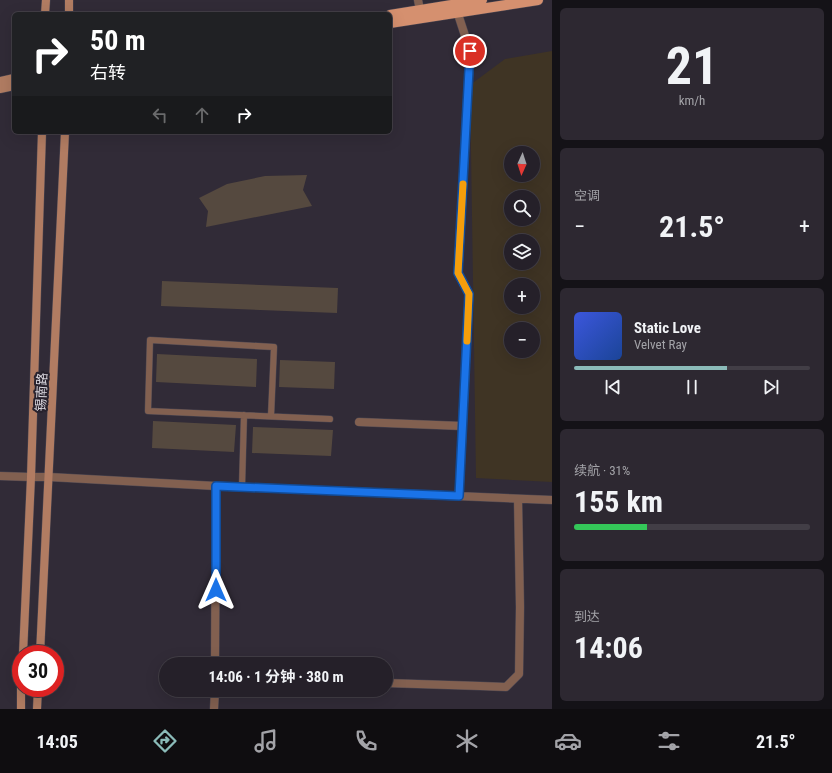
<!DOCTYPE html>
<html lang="zh">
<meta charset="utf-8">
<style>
:root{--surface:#252029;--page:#2d2831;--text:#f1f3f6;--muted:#a3a3a8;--line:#423e46;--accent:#8bbbb9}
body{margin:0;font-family:"Roboto Condensed","Noto Sans SC",sans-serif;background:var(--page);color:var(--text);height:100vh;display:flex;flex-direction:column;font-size:15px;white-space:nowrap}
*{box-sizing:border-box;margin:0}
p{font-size:13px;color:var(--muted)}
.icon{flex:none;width:22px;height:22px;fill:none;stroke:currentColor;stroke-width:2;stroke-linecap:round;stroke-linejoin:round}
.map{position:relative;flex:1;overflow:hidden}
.side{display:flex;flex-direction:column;gap:8px;padding:8px;background:#141217;width:280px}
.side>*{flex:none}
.guide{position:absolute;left:12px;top:12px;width:380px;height:122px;border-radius:6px;box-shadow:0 4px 16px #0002,0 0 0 1px var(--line);background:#202124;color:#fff;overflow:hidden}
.needle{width:26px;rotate:183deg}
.buttons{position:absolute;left:504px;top:146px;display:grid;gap:8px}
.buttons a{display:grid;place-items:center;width:36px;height:36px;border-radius:50%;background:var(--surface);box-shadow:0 4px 16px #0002,0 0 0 1px var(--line);font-size:20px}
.speed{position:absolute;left:12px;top:645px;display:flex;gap:8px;font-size:20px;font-weight:700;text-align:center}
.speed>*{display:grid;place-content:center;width:52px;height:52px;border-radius:50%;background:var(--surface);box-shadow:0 4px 16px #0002,0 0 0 1px var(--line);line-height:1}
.speed .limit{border:6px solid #d22;background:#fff;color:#111}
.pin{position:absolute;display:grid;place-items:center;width:34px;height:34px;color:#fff;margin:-17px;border:2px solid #fff;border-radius:50%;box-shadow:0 1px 4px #0007}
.me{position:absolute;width:44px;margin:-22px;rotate:0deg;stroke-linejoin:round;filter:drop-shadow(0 0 3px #0008)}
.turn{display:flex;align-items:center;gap:14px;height:84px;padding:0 12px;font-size:18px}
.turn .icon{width:52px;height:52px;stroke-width:2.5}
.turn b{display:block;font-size:28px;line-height:34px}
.lanes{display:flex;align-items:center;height:38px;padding:0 12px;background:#0003;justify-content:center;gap:20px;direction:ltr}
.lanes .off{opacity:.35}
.big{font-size:30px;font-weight:700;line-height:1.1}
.side .card{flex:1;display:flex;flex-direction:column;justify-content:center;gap:6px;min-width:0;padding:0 14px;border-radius:6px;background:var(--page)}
.side .dial{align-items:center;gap:0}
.dial b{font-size:52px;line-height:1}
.song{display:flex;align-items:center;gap:12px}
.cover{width:48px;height:48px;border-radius:6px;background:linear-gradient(135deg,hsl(230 70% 55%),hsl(220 70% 35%))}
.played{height:4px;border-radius:2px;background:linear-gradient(90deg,var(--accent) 65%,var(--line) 65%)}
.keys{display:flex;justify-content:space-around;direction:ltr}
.heat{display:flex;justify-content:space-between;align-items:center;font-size:22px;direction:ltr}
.charge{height:6px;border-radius:3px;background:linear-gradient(90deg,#34c759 31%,var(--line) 0)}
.trip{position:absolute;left:159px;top:657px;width:234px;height:40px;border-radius:20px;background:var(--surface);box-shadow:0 4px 16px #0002,0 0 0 1px var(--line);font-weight:700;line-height:40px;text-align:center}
.tabs{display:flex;height:64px;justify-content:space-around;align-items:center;background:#0f0d10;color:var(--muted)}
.tabs .icon{width:28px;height:28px}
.tabs .on{color:var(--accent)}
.tabs b{font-size:18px;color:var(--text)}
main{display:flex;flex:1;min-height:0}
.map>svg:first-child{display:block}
.education{fill:#3f3424;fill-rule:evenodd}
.building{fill:#55493f}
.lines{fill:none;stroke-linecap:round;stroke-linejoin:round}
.lane-casing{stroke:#4c4752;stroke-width:7}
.street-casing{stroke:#4c4752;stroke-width:9}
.secondary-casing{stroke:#4c4752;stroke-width:9}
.primary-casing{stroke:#4c4752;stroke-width:11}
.lane{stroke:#826050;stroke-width:6}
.street{stroke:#826050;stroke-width:8}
.secondary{stroke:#b17c62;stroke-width:8}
.primary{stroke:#d5906f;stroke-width:10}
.route-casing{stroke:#114b97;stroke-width:10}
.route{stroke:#1a73e8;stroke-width:7}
.slow{stroke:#f59e0b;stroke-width:7}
.labels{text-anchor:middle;stroke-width:4;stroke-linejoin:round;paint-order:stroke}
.street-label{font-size:13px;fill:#dad7de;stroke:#28222d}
</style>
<main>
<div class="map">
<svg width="552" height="709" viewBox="0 0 552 709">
<rect width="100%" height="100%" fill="#312b37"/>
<path class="education" d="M552,51V482L476,478L470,85L505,59ZM511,153H533V175H511ZM511,197H533V219H511ZM511,241H533V263H511ZM511,285H533V307H511ZM511,329H533V351H511Z"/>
<path class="building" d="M307,175L303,190L312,206L206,227L208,211L199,198L227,184L265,176Z
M162,281L338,288L337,313L161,306Z
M157,354L257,359L256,387L156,382Z
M280,360L335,362L334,389L279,387Z
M153,421L236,425L234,452L152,448Z
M253,427L333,430L331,456L252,453Z"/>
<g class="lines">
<defs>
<path id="lane" d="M271,416L274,347L150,340L148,411L330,419
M242,487L244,415"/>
<path id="street" d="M418,0L421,15
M456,8L470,51L458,273L469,294L459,496
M359,422L462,426
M0,476L31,477H49L216,486L552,500
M215,664L216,486
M386,683L480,686L506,687L519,674L520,607L518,499
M214,709L215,690"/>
<path id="secondary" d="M45,14L46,0
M69,14V0
M0,81L14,78
M0,89L14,86
M23,654L31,477L42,132
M40,654L65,132
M21,709V688
M37,709L38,688"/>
<path id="primary" d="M390,15L482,0
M390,23L538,0"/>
</defs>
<use href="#lane" class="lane-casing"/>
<use href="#street" class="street-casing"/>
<use href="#secondary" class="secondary-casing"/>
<use href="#primary" class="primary-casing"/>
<use href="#lane" class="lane"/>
<use href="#street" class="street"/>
<use href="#secondary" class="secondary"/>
<use href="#primary" class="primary"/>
</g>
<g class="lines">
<defs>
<path id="route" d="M216,590V486L459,496L469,294L458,273L470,51"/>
</defs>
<use href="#route" class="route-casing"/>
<use href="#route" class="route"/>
<path class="slow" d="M463,184L458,273L469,294L467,341"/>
</g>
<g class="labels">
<g class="street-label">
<text transform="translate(41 392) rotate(-87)" y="5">锡南路</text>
</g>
</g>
</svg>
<div class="buttons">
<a><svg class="needle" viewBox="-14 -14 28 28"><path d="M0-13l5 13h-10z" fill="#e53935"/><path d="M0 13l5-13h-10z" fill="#a3a3a8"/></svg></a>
<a><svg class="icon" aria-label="search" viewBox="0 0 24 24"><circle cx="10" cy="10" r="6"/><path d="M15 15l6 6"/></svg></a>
<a><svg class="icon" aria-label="layers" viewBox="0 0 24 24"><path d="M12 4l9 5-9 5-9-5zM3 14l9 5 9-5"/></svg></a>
<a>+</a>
<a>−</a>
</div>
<div class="speed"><div class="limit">30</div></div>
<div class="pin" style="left:470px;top:51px;background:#d93025"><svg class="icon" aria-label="arrive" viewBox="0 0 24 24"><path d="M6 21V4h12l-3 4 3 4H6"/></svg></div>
<svg class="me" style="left:216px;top:590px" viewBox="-20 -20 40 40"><path d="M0-17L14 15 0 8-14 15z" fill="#1a73e8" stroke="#fff" stroke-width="4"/></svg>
<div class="trip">14:06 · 1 分钟 · 380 m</div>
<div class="guide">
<div class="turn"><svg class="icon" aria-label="right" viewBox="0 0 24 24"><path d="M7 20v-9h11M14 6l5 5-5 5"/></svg><div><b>50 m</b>右转</div></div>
<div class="lanes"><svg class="icon off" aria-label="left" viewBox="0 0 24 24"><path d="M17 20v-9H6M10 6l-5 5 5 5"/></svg><svg class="icon off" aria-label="ahead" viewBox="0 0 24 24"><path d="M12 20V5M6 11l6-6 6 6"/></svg><svg class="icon" aria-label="right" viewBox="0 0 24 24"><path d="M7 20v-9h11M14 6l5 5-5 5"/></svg></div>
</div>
</div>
<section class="side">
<div class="card dial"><b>21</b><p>km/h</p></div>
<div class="card"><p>空调</p>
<div class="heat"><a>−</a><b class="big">21.5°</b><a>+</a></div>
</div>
<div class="card">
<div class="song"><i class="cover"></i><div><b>Static Love</b><p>Velvet Ray</p></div></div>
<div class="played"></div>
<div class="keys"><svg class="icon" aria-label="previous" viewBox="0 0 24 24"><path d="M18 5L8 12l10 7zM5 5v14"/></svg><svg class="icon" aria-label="pause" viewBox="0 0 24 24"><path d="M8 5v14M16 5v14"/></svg><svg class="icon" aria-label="next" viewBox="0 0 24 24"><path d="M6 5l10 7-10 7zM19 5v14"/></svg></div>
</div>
<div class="card"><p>续航 · 31%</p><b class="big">155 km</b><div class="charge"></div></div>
<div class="card"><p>到达</p><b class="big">14:06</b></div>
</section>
</main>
<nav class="tabs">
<b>14:05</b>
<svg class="icon on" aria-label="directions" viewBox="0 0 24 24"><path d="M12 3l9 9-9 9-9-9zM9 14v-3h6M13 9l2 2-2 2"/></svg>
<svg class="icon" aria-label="music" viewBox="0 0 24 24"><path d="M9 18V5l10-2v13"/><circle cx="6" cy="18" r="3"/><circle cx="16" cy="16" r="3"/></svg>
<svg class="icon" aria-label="phone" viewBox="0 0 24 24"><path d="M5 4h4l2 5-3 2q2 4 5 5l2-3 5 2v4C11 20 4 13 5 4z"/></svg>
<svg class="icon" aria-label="climate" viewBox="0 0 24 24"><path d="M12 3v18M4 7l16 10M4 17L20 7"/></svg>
<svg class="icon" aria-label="car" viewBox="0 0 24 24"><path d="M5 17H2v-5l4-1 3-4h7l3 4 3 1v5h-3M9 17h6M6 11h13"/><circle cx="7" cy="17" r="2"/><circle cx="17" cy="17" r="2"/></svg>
<svg class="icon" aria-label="filters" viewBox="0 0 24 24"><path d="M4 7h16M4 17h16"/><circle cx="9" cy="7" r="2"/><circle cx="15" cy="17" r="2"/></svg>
<b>21.5°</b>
</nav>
